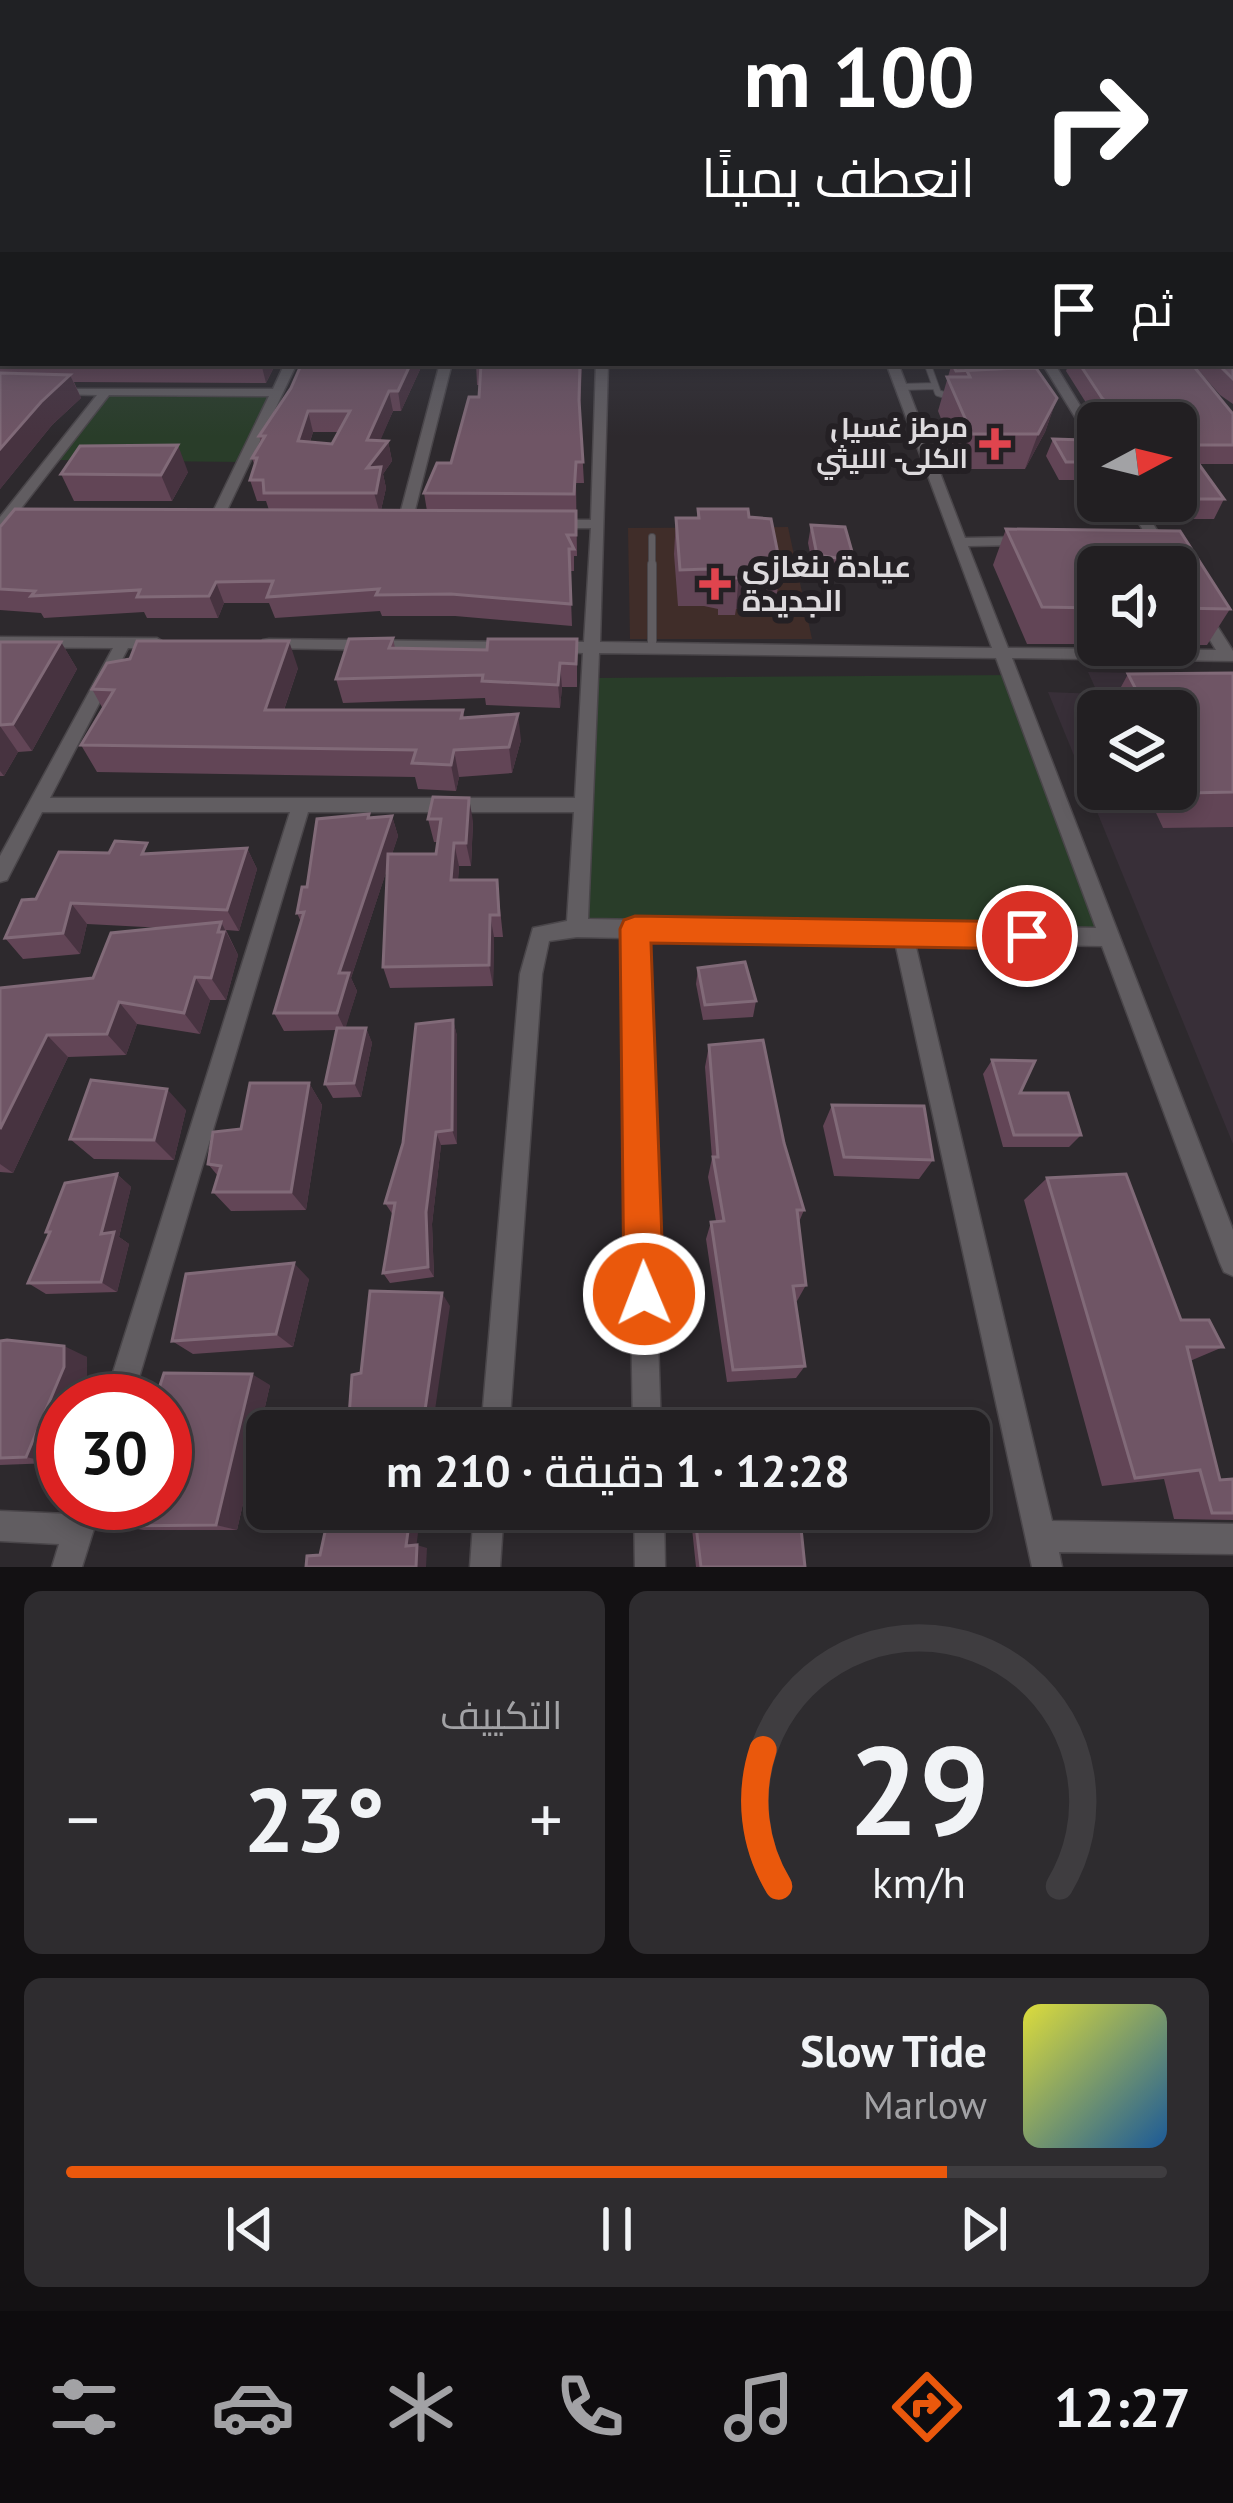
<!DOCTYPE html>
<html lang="ar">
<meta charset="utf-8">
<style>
:root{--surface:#221f22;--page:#2e2c2f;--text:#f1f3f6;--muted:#a2a2a5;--line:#3f3d40;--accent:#ea580c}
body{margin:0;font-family:"PT Sans",Cairo,sans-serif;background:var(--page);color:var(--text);direction:rtl;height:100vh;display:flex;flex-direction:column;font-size:45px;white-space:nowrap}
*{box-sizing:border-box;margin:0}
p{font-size:39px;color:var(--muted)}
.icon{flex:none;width:66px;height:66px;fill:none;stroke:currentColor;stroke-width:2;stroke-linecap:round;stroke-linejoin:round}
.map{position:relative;height:1567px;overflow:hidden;direction:ltr}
.details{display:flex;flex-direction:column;gap:24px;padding:24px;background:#131113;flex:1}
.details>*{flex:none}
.hud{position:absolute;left:0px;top:0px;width:1233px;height:366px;box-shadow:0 6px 18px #0003,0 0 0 3px var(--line);direction:rtl;background:#202124;color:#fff;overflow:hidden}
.needle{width:78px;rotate:83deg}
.tools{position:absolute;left:1077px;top:402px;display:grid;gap:24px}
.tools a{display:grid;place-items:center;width:120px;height:120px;border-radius:18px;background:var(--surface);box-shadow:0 6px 18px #0003,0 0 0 3px var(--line);font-size:60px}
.speed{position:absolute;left:36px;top:1374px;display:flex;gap:24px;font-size:60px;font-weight:700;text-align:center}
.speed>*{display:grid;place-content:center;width:156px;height:156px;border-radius:50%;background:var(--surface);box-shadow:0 6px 18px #0003,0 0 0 3px var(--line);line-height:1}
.speed .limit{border:18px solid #d22;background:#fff;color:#111}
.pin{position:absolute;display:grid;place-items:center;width:102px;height:102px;color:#fff;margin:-51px;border:6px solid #fff;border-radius:50%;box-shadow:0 3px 12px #0007}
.me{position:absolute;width:132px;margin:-66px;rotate:359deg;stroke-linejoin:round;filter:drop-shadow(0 0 9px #0008)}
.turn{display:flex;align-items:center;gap:42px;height:252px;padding:0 60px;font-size:54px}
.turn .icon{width:156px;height:156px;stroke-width:2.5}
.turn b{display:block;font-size:84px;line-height:102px}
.then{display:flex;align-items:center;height:114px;padding:0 60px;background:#0003;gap:24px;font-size:45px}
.big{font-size:90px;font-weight:600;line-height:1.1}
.details .tile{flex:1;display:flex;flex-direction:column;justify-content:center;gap:18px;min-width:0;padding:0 42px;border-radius:18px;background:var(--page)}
.details .dial{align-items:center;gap:0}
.dial svg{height:312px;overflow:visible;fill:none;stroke:var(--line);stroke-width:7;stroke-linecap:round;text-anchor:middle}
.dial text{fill:var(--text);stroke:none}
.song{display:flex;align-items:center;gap:36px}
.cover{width:144px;height:144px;border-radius:18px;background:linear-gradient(135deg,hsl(60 70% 55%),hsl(210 70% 35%))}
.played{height:12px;border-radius:6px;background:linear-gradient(90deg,var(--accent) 80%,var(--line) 80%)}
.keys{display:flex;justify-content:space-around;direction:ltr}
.heat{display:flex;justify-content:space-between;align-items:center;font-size:66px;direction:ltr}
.details .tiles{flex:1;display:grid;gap:24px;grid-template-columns:1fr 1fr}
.tile:last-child{grid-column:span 2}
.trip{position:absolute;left:246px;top:1410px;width:744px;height:120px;border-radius:18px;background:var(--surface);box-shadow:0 6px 18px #0003,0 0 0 3px var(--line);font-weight:600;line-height:120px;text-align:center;direction:rtl}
.tab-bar{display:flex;height:192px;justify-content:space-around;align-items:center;background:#0e0c0e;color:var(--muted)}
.tab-bar .icon{width:84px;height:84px}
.tab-bar .active{color:var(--accent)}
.tab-bar b{font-size:54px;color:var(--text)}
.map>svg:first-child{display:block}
.built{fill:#382f38;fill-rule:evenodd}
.medical{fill:#402d29}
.green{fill:#293d29}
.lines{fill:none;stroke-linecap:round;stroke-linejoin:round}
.lane-far2-casing{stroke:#4a464a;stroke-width:6}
.lane-far1-casing{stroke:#4a464a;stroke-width:8}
.lane-casing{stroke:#4a464a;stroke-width:10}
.street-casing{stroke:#4a464a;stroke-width:3}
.secondary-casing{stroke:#4a464a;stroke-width:3}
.highway-casing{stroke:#4a464a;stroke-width:3}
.lane-far2{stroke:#615d61;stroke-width:4.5}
.lane-far1{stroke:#615d61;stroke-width:6}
.lane{stroke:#615d61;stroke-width:8}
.street{fill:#615d61;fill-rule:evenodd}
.secondary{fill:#79687c;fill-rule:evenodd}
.highway{fill:#b282ba;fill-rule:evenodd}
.wall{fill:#624556;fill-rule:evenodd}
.shaded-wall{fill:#473340}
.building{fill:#6f5565;stroke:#816a78;stroke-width:3;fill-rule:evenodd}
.route{fill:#ea580c;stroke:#983908;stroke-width:3}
.health-dot{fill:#e0444e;stroke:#242024;stroke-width:4.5}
.labels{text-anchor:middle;stroke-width:12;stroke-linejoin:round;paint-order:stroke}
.far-poi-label{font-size:27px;font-weight:bold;fill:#dddadd;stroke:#242024;text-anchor:end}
.poi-label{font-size:30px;font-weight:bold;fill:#dddadd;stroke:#242024;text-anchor:start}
</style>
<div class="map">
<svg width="1233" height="1567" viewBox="0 0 1233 1567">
<rect width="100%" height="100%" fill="#2d292d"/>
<path class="built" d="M1088,672L1233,675V1144L1048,692L1098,694ZM1098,711H1176V789H1098Z"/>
<path class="medical" d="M788,527L812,639H630L628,528Z"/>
<path class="green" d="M105,392L276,393L242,462L54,460Z
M1014,675L1114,928L581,926L596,678Z"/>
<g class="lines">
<defs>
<path id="lane-far2" d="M927,363L930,371"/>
<path id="lane-far1" d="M929,368L938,393L951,397
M901,387L935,386
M652,537V567"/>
<path id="lane" d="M652,564V649"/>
<path id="street" d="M285,363H297L220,525L215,526L208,522L269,396L109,395L5,529L0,530V517L97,395L53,394L49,393V389H273Z
M440,363H452L412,522L405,526L398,522Z
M596,363H608L600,642L992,648L886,363H898L965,538L1021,537L1028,541L1021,545L968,546L1008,648L1216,650L1176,584V568L1181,569L1233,651V661L1012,658L1233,1230V1276L1224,1272L1220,1263L1102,946L915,943L1052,1521L1233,1524V1554L1059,1552L1062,1567H1032L895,942L645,938L661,1431H633L625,938L577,937L549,941L542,974L509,1431H481L520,974L533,928L567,921L574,812H308L132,1401H104L290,812H42L7,880L0,882V856L113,648L0,647V637L157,638L165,643L157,648H128L50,798H575L583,653L557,652L549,647L557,642H584L591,528H554L547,524L554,520H591ZM599,653L996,658L1096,928L588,919Z
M1042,363H1054L1098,435V449L1092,445Z
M1125,501H1139L1168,548L1166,551H1156Z
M269,639L511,642L519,647L511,652L263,648L261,644L263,640Z
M72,1503H102L82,1567H52L59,1544L0,1541V1511L68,1514Z
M474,1509H504L500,1567H470Z
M634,1509H664L665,1567H635Z"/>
<path id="secondary" d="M3,294V305L0,306V295Z"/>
<path id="highway" d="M3,254V267L0,268V255Z"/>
</defs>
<use href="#lane-far2" class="lane-far2-casing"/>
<use href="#lane-far1" class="lane-far1-casing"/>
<use href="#lane" class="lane-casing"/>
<use href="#street" class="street-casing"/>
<use href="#secondary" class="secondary-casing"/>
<use href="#highway" class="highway-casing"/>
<use href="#lane-far2" class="lane-far2"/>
<use href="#lane-far1" class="lane-far1"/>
<use href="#lane" class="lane"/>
<use href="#street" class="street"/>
<use href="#secondary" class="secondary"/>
<use href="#highway" class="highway"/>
</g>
<path class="wall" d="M1233,218V404L1220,395L1192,363H1230Z
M3,330V363H276L266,383L74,382L81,398L52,425L0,489V332Z
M423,363L401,411H393L380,440L388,441L392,461L383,474L386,488L381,510L427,511L424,493L451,463L479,397L480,385H477L476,363H582L580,414L584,483H576L577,556H574V571H570L572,626L455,616H382L380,611L275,618L269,603H224L218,618H147L144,612L44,618L41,613L0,610V527L269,510L266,501H257L250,480L255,467L252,458L261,442L259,436L291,388ZM313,432H339L332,444L310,442Z
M952,363L1020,368L1057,398L1045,432L1025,469H961L938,411Z
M1069,363H1191L1233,414V464H1199L1224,499L1214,519H1175L1164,501H1176V423H1101L1095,417L1066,371Z
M1053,439L1098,462L1090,480H1059L1046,456Z
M188,472L172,501H74L61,474Z
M698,509L749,517L781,569L775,605L748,606L736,609L735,615H718V609L704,606H678L674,554L676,518H697Z
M811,525L853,555L849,574L839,577L814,573L808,543Z
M1006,529L1180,531L1230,609L1207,645H1161H1176V567H1098V644H1027L993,565Z
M393,638L395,648L487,650L577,639V687H562L560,708L486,705L485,698L343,703L336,679Z
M0,642H61L77,669L32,751L18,752L4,776H0Z
M298,668L284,710H463L464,717L521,740L512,773L459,777L456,791L418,789L415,777L97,772L81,745L103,709L92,689Z
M1233,673V827L1163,828L1145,789H1176V711H1108L1128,674Z
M392,816L398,836L392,854H436L438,842H434L428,819L473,821L471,866H459L458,880H497L503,937H494L493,986L390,988L383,967L387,869L351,978L357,991L345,1028H366L372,1043L361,1097L333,1098L325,1084L337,1030L284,1031L274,1013L301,922L297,913L307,887L370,818Z
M247,848L257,869L239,931L226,930L238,955L226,1000H210L200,1034L137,1024L126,1055L68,1057L13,1173L0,1172V988L93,978L164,928L87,924L80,954L23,959L5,938L36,899L153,854Z
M698,968L756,1001L753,1017L703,1020L696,984Z
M453,1020L457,1036V1144L441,1145L432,1224L434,1277L390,1283L383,1273L393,1215L385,1203Z
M709,1045L784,1143L804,1210L799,1222L806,1285L797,1301H795L805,1366L796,1378L727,1382L706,1239L711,1222L716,1221L708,1177L712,1158L705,1067Z
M992,1060L1020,1093L1081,1135L1069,1147H1003L983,1074Z
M309,1083L322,1105L306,1210L231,1211L213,1192L218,1176L208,1164L241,1129Z
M832,1105L933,1160L919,1179L834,1176L823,1126Z
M186,1110L174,1160L94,1159L70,1139Z
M117,1174L131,1187L119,1237L129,1244L117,1292L46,1294L28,1283L49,1234L46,1232Z
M1047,1178L1181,1320L1223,1347L1190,1361L1220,1480L1233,1479V1520L1174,1519L1164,1479L1102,1486L1024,1200Z
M309,1279L293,1347L193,1354L172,1341Z
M0,1341L87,1357V1377L52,1463L0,1465Z
M270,1385L237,1530H144L117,1526Z
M690,1509H799L805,1567H696Z"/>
<path class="shaded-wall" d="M261,363H276L266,383Z
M411,363H423L401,411L398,391Z
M70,375L81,398L52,425L0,489V449L41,402Z
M389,391L393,411L372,460L367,440Z
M1057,398L1045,432L1025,469L1038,434Z
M308,411L313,432L303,462L298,441Z
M388,441L392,461L383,474L386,488L380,514L367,468Z
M178,445L188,472L172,501L161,475Z
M853,555L849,574L839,577L843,559Z
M753,569L748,606L736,609L739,573Z
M216,582L224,603L218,618L209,596Z
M289,641L298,668L275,736L265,710Z
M61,642L77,669L32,751L13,724Z
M560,663L562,687L560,708L558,685Z
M518,714L521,740L512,773L509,747Z
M0,726L18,752L4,776L0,771Z
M454,750L459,777L456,791L451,765Z
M469,798L473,821L471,866L466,843Z
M392,816L398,836L351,978L357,991L345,1030L337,1013L339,973Z
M454,843L459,866L456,903L451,880Z
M247,848L257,869L239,931L227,910Z
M71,903L87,924L80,954L63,933Z
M490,915L494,937L493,986L489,965Z
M221,922L238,955L226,1000L211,978Z
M195,977L210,1000L200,1034L184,1013Z
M119,1002L137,1024L126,1055L107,1034Z
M453,1020L457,1036V1144L452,1130Z
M366,1028L372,1043L361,1097L354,1083Z
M47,1035L68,1057L13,1173L0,1164V1129Z
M309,1083L322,1105L306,1210L291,1192Z
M167,1089L186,1110L174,1160L154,1140Z
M436,1132L441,1145L432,1224L434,1277L428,1267L426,1212Z
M117,1174L131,1187L119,1237L129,1244L117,1292L101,1282V1234Z
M294,1263L309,1279L293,1347L276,1334Z
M442,1293L450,1306L432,1431H422Z
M64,1346L87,1357V1377L77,1401H63V1436L52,1463L26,1457Z
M252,1374L270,1385L237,1530L216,1525Z
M411,1509H421L416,1549L406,1546Z
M417,1545L427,1548L426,1567H416Z"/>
<path class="building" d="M1230,218H1233V379L1217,363H1230Z
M3,330V361H0V332Z
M302,363H411L398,391H389L367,440L388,441L367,468L381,467L376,493H264L263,480H250L257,458H252L265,436H259L291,388ZM308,411H350L332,444L298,441Z
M476,363H580L579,400L583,462H576L574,494L424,493L437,463H451L469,397H479L481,365H475Z
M952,363H1016L1020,368L956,371Z
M1079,363H1191L1233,414V445H1185L1224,499H1186L1176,485V423H1128L1102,398Z
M1036,368L1057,398L1038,434H972L947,377H970L966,369Z
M0,373L70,375L41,402L0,449Z
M1053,439L1084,440L1098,462H1066Z
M178,445L161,475L61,474L80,446Z
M15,509L576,511V535H567L574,549H569L571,604L451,594L376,595L379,589L267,597L273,581L216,582L209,596L137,597L140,590L31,596L35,591L0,589V527Z
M698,509H748L749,517L771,519L781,569H753L739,573L740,578H722L721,573L707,569L680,570L676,518H699Z
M811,525L845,527L853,555L843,559L817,555Z
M1006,529L1180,531L1230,609L1176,608V567H1098V608L1042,607Z
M393,638L389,648L487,650L488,639H577L576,664L560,663L558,685L482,681L483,675L336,679L349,639Z
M137,641H289L265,710H463L461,718L518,714L509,747L454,750L451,765L412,763L416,750L81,745L114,690L92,689L107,663L130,659Z
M0,642H61L13,724L0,725Z
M1233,673V792L1188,793L1176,769V711H1147L1128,674Z
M433,797L469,798L466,843H454L451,880H497L499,915H490L489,965L383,967L388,854H436L441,819H428Z
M369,814L368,818L392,816L339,973H349L337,1013H274L304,912L297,913L302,887H307L317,819Z
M115,841L147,843L142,854L247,848L227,910L71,903L63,933L5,938L22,900L36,899L59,852L109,853Z
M221,922L218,932H224L211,978L195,977L184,1013L119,1002L107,1034L47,1035L0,1129V988L93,978L111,933Z
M745,962L756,1001L705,1005L698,968Z
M453,1020L452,1130L436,1132L426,1212L428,1267L383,1273L395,1203H385L403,1143L416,1024Z
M337,1028H366L354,1083L325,1084Z
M763,1040L784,1143L804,1210H797L806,1285L793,1286L805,1366L733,1370L711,1222L724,1221L713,1157H718L709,1045Z
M992,1060L1035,1061L1020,1093H1068L1081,1135H1014Z
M91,1080L167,1089L154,1140L70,1139Z
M250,1083H309L291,1192H213L221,1166L208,1164L213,1132L241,1129Z
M832,1105L924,1106L933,1160L844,1157Z
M117,1174L101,1234L114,1232L101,1282L28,1283L50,1232H46L65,1183Z
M1126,1174L1181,1320H1209L1223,1347H1187L1220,1480L1233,1479V1513H1212L1200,1470L1135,1478L1047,1178Z
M294,1263L276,1334L172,1341L186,1274Z
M370,1291L442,1293L422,1431H348L352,1375L361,1373Z
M7,1340L64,1346V1367L26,1457L0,1458V1341Z
M164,1373L252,1374L216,1525L117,1526L124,1503H165V1401H155Z
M330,1509H411L406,1546L417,1545L416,1567H306L307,1556L320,1555Z
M694,1509H799L805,1567H701Z"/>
<linearGradient id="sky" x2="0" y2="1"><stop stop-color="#191719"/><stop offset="0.5" stop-color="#464957"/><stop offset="1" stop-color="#464957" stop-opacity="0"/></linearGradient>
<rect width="1233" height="437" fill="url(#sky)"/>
<path class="route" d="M635,916L1027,922L1038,926L1042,936L1038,945L1027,949L651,943L664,1294L658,1308L644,1314L630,1308L624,1294L620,929L624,920Z"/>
<g class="health-dot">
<path d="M989 426h12v12h12v12h-12v12h-12v-12h-12v-12h12z"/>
<path d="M709 566h12v12h12v12h-12v12h-12v-12h-12v-12h12z"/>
</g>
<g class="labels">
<g class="far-poi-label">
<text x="968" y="437">مرطز غسيل<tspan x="968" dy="31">الكلى- الليثي</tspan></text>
</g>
<g class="poi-label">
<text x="742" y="577">عيادة بنغازي<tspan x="742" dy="34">الجديدة</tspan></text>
</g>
</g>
</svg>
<div class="tools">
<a><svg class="needle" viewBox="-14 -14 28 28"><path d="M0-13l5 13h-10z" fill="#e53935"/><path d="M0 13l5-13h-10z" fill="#a2a2a5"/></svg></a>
<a><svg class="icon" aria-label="sound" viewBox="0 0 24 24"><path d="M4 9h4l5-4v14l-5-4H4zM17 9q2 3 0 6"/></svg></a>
<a><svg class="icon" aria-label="layers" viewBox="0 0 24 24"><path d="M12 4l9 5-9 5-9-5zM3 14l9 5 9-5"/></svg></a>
</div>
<div class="speed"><div class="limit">30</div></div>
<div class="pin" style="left:1027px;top:936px;background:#d93025"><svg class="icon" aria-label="arrive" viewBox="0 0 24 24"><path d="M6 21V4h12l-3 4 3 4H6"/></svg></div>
<svg class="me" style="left:644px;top:1294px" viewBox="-20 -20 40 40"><circle r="17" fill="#ea580c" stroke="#fff" stroke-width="3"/><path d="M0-11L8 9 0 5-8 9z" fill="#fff"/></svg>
<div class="trip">12:28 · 1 دقيقة · 210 m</div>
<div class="hud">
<div class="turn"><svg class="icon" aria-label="right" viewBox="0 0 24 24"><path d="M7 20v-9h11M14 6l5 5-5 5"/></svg><div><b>100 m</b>انعطف يمينًا</div></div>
<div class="then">ثم<svg class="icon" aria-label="arrive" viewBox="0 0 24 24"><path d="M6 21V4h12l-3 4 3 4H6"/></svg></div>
</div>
</div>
<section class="details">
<div class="tiles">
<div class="tile dial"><svg viewBox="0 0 100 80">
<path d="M14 69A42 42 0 1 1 86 69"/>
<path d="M14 69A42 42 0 0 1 10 34" stroke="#ea580c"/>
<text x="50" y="56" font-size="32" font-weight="700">29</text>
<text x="50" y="72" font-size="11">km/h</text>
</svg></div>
<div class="tile"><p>التكييف</p>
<div class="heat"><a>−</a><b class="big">23°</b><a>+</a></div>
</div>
<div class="tile">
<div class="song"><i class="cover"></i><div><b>Slow Tide</b><p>Marlow</p></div></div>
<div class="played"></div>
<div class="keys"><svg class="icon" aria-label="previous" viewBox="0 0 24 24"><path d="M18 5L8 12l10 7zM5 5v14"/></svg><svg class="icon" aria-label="pause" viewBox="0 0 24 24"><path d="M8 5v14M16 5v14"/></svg><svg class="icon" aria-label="next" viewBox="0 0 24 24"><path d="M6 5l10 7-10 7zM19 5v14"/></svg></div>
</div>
</div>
</section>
<nav class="tab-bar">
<b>12:27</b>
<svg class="icon active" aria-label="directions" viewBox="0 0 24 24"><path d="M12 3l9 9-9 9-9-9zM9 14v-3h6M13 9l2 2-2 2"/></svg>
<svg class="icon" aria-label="music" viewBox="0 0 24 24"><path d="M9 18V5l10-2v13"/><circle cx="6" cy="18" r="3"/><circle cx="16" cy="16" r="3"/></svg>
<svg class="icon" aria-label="phone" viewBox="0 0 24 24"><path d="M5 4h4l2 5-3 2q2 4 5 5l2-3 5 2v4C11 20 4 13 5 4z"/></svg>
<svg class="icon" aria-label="climate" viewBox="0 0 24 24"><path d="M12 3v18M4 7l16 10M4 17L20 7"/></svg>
<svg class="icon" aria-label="car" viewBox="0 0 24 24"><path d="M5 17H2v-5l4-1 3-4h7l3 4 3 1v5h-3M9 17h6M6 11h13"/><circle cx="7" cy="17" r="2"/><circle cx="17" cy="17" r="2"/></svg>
<svg class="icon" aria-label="filters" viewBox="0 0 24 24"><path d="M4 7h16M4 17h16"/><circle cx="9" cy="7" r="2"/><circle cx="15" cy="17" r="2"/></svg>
</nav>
